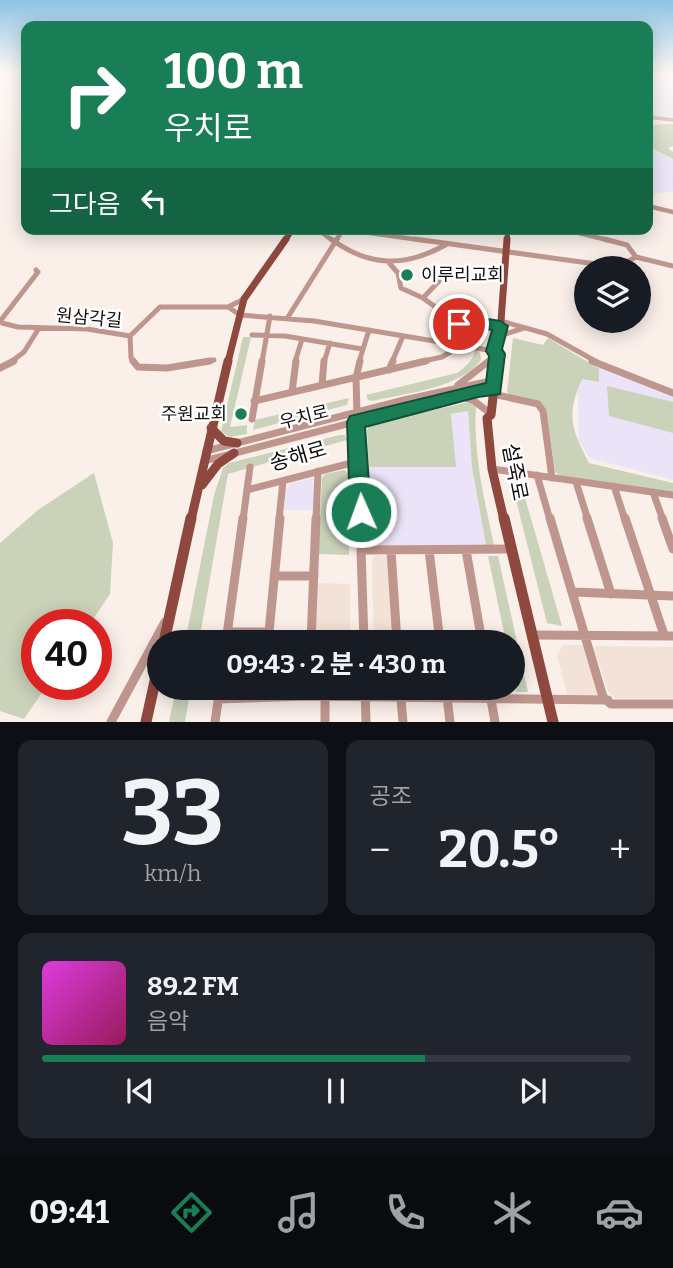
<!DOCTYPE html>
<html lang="ko">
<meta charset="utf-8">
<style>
:root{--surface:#171b24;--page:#20242c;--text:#f1f3f6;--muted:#9ea1a6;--line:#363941;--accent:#197d55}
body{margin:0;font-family:Bitter,"Noto Sans KR",serif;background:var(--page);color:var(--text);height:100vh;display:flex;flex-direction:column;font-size:26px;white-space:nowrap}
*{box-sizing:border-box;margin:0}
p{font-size:23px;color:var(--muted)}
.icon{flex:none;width:38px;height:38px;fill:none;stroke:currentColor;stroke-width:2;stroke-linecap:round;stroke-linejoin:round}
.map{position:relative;height:722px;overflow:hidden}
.sheet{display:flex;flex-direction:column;gap:18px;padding:18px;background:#0d0f14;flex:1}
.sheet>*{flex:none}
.guide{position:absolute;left:21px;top:21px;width:632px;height:214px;border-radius:14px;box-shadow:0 4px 18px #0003;background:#197d55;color:#fff;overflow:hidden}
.controls{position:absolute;left:574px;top:256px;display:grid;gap:14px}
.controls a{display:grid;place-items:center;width:77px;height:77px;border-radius:50%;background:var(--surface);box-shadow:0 4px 18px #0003;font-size:35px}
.speed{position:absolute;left:21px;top:609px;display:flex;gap:14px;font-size:35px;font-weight:700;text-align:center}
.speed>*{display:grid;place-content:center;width:91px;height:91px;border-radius:50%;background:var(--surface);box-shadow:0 4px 18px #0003;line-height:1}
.speed .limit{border:10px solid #d22;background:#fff;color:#111}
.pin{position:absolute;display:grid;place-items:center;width:60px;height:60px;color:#fff;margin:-30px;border:4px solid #fff;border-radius:50%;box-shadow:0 2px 7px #0007}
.me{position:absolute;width:77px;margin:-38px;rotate:358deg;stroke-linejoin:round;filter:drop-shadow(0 0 5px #0008)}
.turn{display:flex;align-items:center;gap:24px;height:147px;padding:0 28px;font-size:32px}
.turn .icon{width:91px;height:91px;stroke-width:2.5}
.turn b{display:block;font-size:49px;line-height:60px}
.then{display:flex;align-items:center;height:66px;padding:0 28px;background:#0003;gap:14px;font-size:26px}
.big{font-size:52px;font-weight:700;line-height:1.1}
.sheet .tile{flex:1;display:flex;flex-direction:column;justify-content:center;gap:10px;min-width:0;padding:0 24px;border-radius:14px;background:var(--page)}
.sheet .dial{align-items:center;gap:0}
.dial b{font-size:91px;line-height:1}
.song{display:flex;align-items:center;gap:21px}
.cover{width:84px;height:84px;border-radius:10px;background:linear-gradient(135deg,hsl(300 70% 55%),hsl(330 70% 35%))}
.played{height:7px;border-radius:4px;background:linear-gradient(90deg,var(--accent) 65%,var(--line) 65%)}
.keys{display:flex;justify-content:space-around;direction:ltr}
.heat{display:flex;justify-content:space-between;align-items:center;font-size:38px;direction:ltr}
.sheet .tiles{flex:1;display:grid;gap:18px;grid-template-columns:1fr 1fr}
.tile:last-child{grid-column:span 2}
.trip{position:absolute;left:147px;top:630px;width:378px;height:70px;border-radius:35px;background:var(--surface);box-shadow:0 4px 18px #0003;font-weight:700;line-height:70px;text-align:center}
.menu{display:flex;height:112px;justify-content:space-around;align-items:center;background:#090b0e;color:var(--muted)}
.menu .icon{width:49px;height:49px}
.menu .on{color:var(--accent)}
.menu b{font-size:32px;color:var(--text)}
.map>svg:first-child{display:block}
.built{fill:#f3e2d7}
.education{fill:#ebe3f8}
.green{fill:#cad2b9}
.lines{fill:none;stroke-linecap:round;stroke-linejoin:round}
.minor-far4{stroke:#bf968e;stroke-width:3.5}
.minor-far3{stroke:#bf968e;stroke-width:4.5}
.minor-far2{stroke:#bf968e;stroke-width:5}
.minor-far1{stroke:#bf968e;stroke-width:7}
.minor{stroke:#bf968e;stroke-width:9}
.major-far3{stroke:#8f483e;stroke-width:5}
.major-far2{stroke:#8f483e;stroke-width:7}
.major-far1{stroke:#8f483e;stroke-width:9}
.major{stroke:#8f483e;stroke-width:11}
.route{fill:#197d55;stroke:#105137;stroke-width:2}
.poi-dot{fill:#197d55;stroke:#fff;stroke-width:2.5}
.labels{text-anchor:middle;stroke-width:5;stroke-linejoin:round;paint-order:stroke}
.poi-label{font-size:18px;fill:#130f0d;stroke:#fff;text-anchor:start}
.street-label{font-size:18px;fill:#130f0d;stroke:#fff}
.near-street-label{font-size:21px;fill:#130f0d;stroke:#fff}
</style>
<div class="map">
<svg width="673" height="722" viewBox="0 0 673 722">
<rect width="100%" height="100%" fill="#faefe9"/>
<path class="built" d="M376,555L384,556L390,559L394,642H374L372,561Z
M317,583L350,584V642H315Z
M563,645H584L599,698L568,697L557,655Z
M596,646L673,647V698H615L608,691L594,649Z"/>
<path class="education" d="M648,74L673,76V119L648,116Z
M648,146L673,159V191L651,194L649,203Z
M577,357L673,388V480L590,458L579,441Z
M468,411L472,467L486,545H374L371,542L367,431Z
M313,478V510H284L286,490L292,483Z"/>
<path class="green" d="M673,124V146L668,148L673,152V159L648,146V125Z
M243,337H251L230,427L247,425V434L229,437L221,431Z
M513,338L543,345L548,338L599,369V382L582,379C566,415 571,429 589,463L673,483V492L561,476L555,472L546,410L540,402L510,395L507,392Z
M475,350L480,352L481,360C461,388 406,393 373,401L368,400L366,395L457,373C465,367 473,361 475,350Z
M607,386L673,402V433L609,416Z
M349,398L347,405L253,430L255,420Z
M469,402L476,405C473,454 484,498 494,545H486L472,467L468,411L451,414L456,467H369L367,431L369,425Z
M340,435H345L347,440L228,474L199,642H185L214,495L223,468L229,463Z
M344,470L350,474L349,555L318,554L322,478L325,474Z
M94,473L113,543L110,594L89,625H37V684H48L24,719L0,711V543L38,510Z
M510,476L519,477L562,626L547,623Z
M488,556H498L528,692H516L513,676V642H506Z
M176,688H191L185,722H169Z"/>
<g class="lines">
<path class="minor-far4" d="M669,74L673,75
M648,117L673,120"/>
<path class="minor-far3" d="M648,206L673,212
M317,229L333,241
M342,229L427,241
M563,229L611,241
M336,241L343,229"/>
<path class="minor-far2" d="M331,239C369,267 405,268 447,244
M415,239L603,265H621L636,257
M604,239L627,245L636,257L673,266
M390,264L398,273L401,288L423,298L459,324L470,321L500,326
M36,270L38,272L1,320L2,323L18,327L87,329L130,336L160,307H228
M423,298L439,281
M244,299L228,307L240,315L314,321L494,351
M288,317L337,239
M501,321L547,334L597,362
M252,335L285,336L362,349
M130,336L131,358L134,362
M496,337L524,328
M11,362L24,352L39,328
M200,362L214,360
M262,362L270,316
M295,362L302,339
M324,362L330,343
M359,362L369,330
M392,362L403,336
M419,362L442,357L452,351L453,344
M487,362L498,354"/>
<path class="minor-far1" d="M133,361L138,367L167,368L210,361
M360,361L356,378L360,520
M592,361L673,393
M0,368L14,361
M389,370L393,361
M322,385L324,361
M458,385L489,361
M292,392L296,361
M493,394L538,404L543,411L552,478
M458,396L473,400L491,414
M254,401L426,361
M252,419L262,361
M206,451L404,400L495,380
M204,461L478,390L494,389
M492,469L673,495
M537,475L550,520
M576,482L588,520
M614,486L625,520
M247,490L359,461
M653,492L663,520
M243,520L250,467
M279,520L283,481
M316,520L318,471"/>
<path class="minor" d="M360,518L364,642
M550,518L603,697L611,704H673
M587,518L611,594
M625,518L664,635
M662,518L673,549
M362,550L512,549
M429,550L440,642
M466,550L482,642
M391,551L397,642
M274,576H314
M573,592L673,596
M228,632H269L280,518
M532,635L673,636
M226,642L243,518
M311,642L316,518
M365,688L366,722
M400,688L403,722
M446,688L450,722
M489,688L495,722
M325,697V722
M218,699L310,696L608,700
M111,722L165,622
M215,722L220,688"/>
<path class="major-far3" d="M285,241L293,229
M507,241L508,229"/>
<path class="major-far2" d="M228,362L244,299L286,239
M497,362L498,354L494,351L501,321L507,239"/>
<path class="major-far1" d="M497,361L491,415L487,418L492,469L504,520
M211,428L224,441L237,443
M202,485L218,464L234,453
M191,520L228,361"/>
<path class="major" d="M504,518L553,722
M164,642L191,518
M146,722L159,663"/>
</g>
<linearGradient id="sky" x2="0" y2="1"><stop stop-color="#8ec4e4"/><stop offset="0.42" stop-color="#fdf8f5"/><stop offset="1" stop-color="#fdf8f5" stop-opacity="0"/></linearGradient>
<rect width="673" height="175" fill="url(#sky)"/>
<path class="route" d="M470,316L500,321L508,326L502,349L505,354L500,394L478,397L365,427L371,512L368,519L361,522L353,519L350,512L347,422L350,416L486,383L489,356L486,351L492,330L470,326L459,329L452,324L454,320Z"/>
<g class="poi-dot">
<circle cx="407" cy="275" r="7"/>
<circle cx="241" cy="414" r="7"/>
</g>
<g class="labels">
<g class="poi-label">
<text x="421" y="281">이루리교회</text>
<text x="227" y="420" text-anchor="end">주원교회</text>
</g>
<g class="street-label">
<text transform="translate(89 318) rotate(5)" y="6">원삼각길</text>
<text transform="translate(304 417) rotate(-14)" y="6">우치로</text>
</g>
<g class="near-street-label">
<text transform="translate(298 456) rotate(-16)" y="7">송해로</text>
<text transform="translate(515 472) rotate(79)" y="7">설죽로</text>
</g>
</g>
</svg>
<div class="controls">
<a><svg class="icon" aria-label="layers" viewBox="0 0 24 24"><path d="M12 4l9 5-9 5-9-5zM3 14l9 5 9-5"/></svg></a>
</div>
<div class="speed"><div class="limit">40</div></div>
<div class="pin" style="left:459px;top:324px;background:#d93025"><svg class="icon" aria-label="arrive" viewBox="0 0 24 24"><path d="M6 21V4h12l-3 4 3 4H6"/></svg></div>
<svg class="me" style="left:361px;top:512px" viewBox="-20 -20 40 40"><circle r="17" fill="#197d55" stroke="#fff" stroke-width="3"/><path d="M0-11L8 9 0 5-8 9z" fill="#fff"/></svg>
<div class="trip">09:43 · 2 분 · 430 m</div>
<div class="guide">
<div class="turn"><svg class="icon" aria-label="right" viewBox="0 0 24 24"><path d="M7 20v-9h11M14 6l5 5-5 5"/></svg><div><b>100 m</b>우치로</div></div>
<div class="then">그다음<svg class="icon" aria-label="left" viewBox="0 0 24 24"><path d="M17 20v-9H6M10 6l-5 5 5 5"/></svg></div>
</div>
</div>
<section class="sheet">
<div class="tiles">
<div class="tile dial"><b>33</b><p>km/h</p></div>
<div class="tile"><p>공조</p>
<div class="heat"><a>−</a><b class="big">20.5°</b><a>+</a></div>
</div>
<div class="tile">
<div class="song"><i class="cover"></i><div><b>89.2 FM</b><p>음악</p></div></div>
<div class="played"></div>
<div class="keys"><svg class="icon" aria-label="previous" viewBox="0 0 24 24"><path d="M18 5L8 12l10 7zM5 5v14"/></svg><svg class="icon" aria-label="pause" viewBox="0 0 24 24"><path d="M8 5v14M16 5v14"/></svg><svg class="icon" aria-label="next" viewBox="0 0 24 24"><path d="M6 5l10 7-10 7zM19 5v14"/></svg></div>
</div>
</div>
</section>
<nav class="menu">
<b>09:41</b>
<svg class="icon on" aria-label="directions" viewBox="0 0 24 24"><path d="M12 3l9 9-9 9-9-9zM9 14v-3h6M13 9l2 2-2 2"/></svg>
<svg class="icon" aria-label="music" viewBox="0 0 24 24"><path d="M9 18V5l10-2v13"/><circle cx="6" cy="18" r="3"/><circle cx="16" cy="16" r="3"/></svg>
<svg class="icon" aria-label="phone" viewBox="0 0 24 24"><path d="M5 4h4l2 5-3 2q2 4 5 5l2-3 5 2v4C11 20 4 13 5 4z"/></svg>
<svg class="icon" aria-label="climate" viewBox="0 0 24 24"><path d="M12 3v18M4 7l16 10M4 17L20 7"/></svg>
<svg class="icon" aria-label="car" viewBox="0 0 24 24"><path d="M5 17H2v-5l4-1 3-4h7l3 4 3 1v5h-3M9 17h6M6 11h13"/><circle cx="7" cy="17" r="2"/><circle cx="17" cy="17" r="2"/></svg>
</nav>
